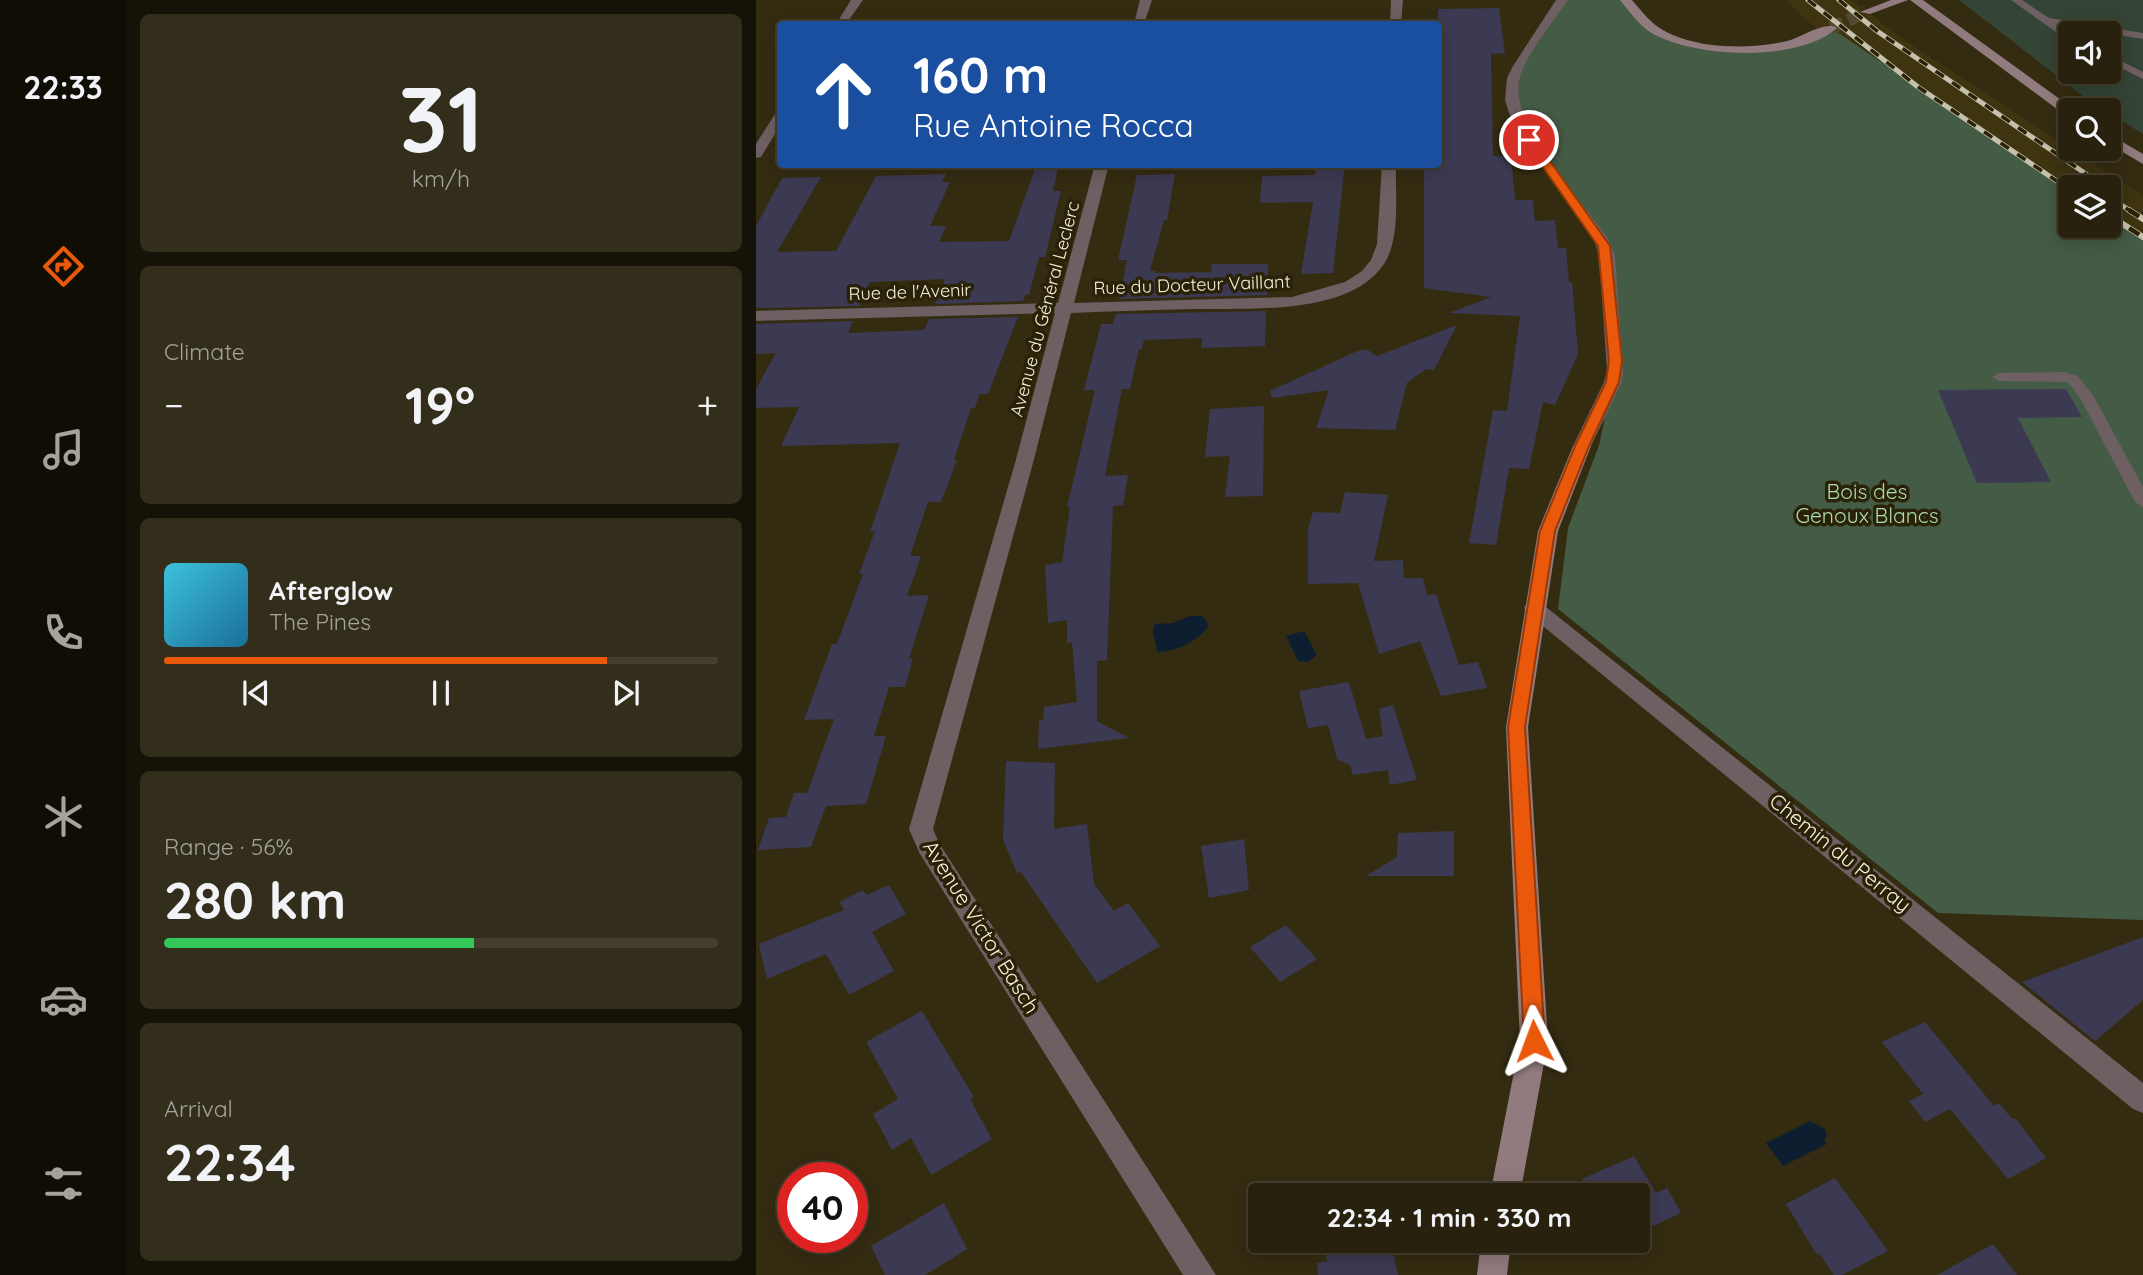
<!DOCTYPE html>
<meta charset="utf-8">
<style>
:root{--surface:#27210d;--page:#332e1b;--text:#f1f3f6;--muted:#a4a39d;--line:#433e2e;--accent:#ea580c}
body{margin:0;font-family:Quicksand,sans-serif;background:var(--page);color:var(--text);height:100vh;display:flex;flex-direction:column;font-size:26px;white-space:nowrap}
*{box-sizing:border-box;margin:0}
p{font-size:23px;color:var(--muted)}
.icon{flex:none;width:38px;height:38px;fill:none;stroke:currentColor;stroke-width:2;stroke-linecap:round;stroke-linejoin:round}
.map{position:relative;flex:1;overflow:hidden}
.panel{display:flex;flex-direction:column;gap:14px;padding:14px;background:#151207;width:630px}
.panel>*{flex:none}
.banner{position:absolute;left:21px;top:21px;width:665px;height:147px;border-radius:7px;box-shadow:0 4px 18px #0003,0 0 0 2px var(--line);background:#1a4fa0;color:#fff;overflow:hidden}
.fabs{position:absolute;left:1302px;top:21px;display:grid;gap:14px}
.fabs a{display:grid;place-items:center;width:63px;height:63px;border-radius:7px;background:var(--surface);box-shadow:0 4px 18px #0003,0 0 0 2px var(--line);font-size:35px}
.speed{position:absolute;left:21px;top:1162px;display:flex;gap:14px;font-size:35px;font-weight:700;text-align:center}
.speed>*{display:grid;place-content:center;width:91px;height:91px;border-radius:50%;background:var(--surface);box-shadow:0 4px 18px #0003,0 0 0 2px var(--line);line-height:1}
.speed .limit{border:10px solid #d22;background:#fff;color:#111}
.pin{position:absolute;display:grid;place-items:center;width:60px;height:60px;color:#fff;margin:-30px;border:4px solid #fff;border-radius:50%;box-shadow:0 2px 7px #0007}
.me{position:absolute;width:77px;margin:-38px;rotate:357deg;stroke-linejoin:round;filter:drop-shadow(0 0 5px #0008)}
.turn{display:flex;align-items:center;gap:24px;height:147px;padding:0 21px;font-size:32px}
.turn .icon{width:91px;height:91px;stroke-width:2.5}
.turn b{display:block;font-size:49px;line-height:60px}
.big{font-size:52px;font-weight:800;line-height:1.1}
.panel .tile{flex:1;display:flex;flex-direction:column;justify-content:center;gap:10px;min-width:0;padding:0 24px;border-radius:10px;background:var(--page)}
.panel .dial{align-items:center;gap:0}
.dial b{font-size:91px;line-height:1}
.song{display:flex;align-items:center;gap:21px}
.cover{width:84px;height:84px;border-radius:10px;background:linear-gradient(135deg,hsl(190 70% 55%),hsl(200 70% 35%))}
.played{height:7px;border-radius:4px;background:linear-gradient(90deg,var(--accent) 80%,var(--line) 80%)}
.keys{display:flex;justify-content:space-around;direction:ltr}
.heat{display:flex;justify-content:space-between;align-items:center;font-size:38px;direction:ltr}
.charge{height:10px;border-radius:5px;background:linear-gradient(90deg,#34c759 56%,var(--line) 0)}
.trip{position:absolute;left:492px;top:1183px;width:402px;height:70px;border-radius:7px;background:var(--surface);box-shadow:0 4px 18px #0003,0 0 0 2px var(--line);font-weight:800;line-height:70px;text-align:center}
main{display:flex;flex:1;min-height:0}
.tabs{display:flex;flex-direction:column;width:126px;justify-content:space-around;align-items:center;background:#100d05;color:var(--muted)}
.tabs .icon{width:49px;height:49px}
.tabs .on{color:var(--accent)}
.tabs b{font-size:32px;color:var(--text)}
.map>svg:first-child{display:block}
.built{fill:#3e3410}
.green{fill:#344435;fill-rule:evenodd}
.forest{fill:#445b46}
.water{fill:#0d1e31}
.building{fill:#3c3952}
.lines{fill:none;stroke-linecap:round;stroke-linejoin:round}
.secondary-tunnel{stroke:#514a30;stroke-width:13;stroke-dasharray:13 6;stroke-linecap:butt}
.lane{fill:#6e5f62;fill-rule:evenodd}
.street{fill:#6e5f62;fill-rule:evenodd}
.secondary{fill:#927b7f;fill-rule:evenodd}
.rail-far1-casing{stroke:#c6c1ad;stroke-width:5}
.rail-casing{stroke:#c6c1ad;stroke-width:6}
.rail-far1{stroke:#2a2206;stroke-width:3.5;stroke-dasharray:10;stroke-linecap:butt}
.rail{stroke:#2a2206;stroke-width:4.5;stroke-dasharray:12;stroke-linecap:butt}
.route{fill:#ea580c;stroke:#983908;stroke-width:2}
.labels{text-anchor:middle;stroke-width:7;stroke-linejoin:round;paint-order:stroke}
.far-street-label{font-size:18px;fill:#f5f1e0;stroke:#2a2206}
.park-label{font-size:21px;fill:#acd9b0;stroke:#2a2206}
.street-label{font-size:21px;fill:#f5f1e0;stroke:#2a2206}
</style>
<main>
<nav class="tabs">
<b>22:33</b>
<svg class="icon on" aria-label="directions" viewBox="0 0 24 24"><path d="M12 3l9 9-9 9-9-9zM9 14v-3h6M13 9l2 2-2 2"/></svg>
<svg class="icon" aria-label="music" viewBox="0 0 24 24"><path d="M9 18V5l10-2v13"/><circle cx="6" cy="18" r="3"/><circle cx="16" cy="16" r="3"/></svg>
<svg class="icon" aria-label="phone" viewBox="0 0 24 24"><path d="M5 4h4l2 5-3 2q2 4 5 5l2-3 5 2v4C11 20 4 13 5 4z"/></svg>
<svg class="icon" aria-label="climate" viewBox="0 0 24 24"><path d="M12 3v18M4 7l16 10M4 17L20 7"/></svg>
<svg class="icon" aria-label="car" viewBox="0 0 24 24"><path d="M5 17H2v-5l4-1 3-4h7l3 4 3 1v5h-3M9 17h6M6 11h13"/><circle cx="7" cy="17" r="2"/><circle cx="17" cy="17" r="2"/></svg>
<svg class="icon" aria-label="filters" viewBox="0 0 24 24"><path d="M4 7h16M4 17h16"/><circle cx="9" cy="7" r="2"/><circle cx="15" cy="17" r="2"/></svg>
</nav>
<section class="panel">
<div class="tile dial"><b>31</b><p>km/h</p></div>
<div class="tile"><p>Climate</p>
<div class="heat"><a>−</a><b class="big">19°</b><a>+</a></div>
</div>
<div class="tile">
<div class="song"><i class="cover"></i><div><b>Afterglow</b><p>The Pines</p></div></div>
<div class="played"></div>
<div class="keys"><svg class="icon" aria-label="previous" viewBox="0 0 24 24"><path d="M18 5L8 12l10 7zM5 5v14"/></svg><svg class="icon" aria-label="pause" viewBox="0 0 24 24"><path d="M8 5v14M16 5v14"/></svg><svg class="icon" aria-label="next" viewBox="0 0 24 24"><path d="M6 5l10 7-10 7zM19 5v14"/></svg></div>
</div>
<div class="tile"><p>Range · 56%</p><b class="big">280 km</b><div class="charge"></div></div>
<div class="tile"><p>Arrival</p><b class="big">22:34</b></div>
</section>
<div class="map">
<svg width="1387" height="1275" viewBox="0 0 1387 1275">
<rect width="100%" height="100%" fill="#342c11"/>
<path class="built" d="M1029,0H1096L1151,42L1387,196V267L1353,226V187H1314V223L1055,24Z"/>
<path class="green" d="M1203,0H1387V134L1353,113V110L1336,103ZM1314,33H1353V72H1314Z"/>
<path class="forest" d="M806,0H870L905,33L944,45L1007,49L1075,28L1314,190V226H1353V215L1387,237V920L1182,913L802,609L812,528L843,445L859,371L851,255L765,128L757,78Z"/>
<path class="water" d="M434,616H446L451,621L452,627C441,642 419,652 401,652L397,631L399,624L417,623Z
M548,631L561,655L552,662L542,661L530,636Z
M1054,1121L1069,1129L1071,1136L1068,1140L1071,1144L1027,1166L1010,1143Z"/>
<path class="building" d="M743,8L749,53L735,54L737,156H755L759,200H777L779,221L799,220L802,248H810L813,282H816L822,354L799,405L787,402L773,469L753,468L740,545L713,543L737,410L751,411L764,316L693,313L735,297L668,288V164H682V9Z
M281,164H303L297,191H305L289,257H283L273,295H269L267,301L179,304L189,279L114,282L103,306L0,308V226L26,178L65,177L21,252L80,251L120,176L190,174L186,182H194L174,226H190L183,242L253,241Z
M560,164H589L577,273L545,274L557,202L504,203L506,176L559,175Z
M419,174L411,220H408L394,271H399V273L455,272L456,264H512L511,295L363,299L371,260H362L381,175Z
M510,311L509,346L445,348L446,338L388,340L386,349H383L374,389H366L349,476L372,475L367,505L357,506L351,660L341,661V721L373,738L282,749L283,720H287L288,707L321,702L316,642L311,643V620L292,623L289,565L306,562L314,507H311L339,390H328L345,324H357L360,314Z
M262,317L232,394H223L219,408H215L198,460H201L185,502H172L154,556H165L151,596L173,595L153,659L157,658L149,687H133L118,736H130L110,804L70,806L55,847L2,850L13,818L30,817L38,793H51L78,719L48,720L76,644H81L107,574H103L119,531L114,532L144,443L25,446L43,407L0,408V389L20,353L0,354V324L97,321L92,333L168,330L173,319Z
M701,325L678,370L670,369L651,383L639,430L560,428L573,390L516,398L514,391L599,352L610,349L621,356Z
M1310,389L1326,417L1262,418L1295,482L1221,483L1182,390Z
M508,406L507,496L469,497L474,456L449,457L454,409Z
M589,492L632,495L618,561L647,560L648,578H667L671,595L680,594L703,665L722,662L731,688L685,696L664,641L623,654L602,583L552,584V529L557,512L584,513Z
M593,682L610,739L627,736L623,709L637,705L661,780L634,785L632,770L597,775L594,765L581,759L572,725L552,728L543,691Z
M250,761L299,763L298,829L331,824L338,884L358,911L372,903L404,946L341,983L265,872L261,873L247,840Z
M698,831V876H610L641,857L642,833Z
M488,839L493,890L453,898L445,846Z
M133,885L150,914L116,932L138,971L93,995L70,954L11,979L3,944L88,910L83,902L107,890L111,895Z
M530,925L561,959L524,982L494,947Z
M1387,937V1000L1339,1041L1266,982Z
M166,1011L218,1097L214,1099L236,1139L175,1175L155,1138L136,1150L117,1114L142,1099L110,1042Z
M1169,1022L1238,1106L1243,1103L1256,1119L1259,1118L1290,1158L1252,1179L1194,1109L1169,1122L1153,1101L1167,1094L1126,1042Z
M878,1156L900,1193L911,1188L925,1213L882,1233V1195H835L826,1179Z
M1079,1178L1132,1251L1086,1275H1078L1063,1253L1061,1255L1030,1204Z
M188,1203L211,1249L169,1275H129L115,1246Z
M567,1241H619L621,1250L636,1247L642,1275H562L561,1263L571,1261Z
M1237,1244L1261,1275H1181Z"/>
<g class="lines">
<path class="secondary-tunnel" d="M1075,28L1110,12"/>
<path class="lane" d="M1255,0H1266L1293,18L1387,33V39L1304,26L1315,33L1314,40L1310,39Z
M1353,55L1387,72V79L1353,62Z
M1308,372L1322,376L1338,397L1387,487V507L1379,502L1324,398L1312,382L1243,381L1236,377L1243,373Z"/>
<path class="street" d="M95,0H107L90,24H80Z
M384,0H396L388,24H378Z
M635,0H647L645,24H634Z
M800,0H812C798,20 770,55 764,77C750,120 826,201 851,237L859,255L867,371L866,382L835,446L826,451L817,446L848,382L851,371L843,255L837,237L758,128L749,100L751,78L757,66Z
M24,113V126L5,157L0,158V144L19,114Z
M339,164H353L318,303L536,297L589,282L606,271L615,260L621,244L626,164H640C639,194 645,238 628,264C593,316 493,308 438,309C397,310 356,311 315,313L277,463L177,829L183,843L460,1275H427L164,854L153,829L259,463L299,313L0,321V311L302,303Z
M778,601L785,603L1387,1083V1113L1377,1109L771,613L768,608L771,603Z"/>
<path class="secondary" d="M864,0H876C883,8 890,17 898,24C932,50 991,50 1031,41C1044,38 1070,20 1081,28C1042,63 936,58 894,32C882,24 873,11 864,0Z
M1135,0H1152L1114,14L1104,12Z
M1154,0H1167L1319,110H1314V116L1309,115Z
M1353,134L1387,154V164L1353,144Z
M826,441L835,446L802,531L772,727L792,1041L764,1195H734L764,1041L750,727L782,531L817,446Z
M725,1241H755L751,1275H721Z"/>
<defs>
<path id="rail-far1" d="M1052,0L1162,87L1314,190
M1083,0L1121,31L1349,187
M1353,197L1376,212"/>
<path id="rail" d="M1373,210L1387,219
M1353,215L1387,237"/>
</defs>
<use href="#rail-far1" class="rail-far1-casing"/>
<use href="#rail" class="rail-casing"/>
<use href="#rail-far1" class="rail-far1"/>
<use href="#rail" class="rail"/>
</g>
<path class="route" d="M770,137H777L854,246L866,361L863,382L833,446L799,531L769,727L789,1041L785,1047L778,1050L771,1047L768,1041L752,727L784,531L819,446L850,382L853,361L842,246L768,140Z"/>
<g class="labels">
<g class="far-street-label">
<text transform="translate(436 285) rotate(-2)" y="6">Rue du Docteur Vaillant</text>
<text transform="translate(154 292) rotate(-2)" y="6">Rue de l'Avenir</text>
<text transform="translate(289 309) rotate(-75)" y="6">Avenue du Général Leclerc</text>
</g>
<g class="park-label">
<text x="1111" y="499">Bois des<tspan x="1111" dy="24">Genoux Blancs</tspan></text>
</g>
<g class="street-label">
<text transform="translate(1084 853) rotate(39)" y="7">Chemin du Perray</text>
<text transform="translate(225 927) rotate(58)" y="7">Avenue Victor Basch</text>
</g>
</g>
</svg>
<div class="fabs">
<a><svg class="icon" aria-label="sound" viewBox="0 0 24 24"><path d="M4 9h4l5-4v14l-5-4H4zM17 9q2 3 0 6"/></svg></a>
<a><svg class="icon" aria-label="search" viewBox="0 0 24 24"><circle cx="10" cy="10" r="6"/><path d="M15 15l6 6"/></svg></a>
<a><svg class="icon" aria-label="layers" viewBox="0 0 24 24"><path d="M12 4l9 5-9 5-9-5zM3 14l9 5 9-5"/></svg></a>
</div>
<div class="speed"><div class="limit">40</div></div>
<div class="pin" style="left:773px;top:140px;background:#d93025"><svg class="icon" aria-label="arrive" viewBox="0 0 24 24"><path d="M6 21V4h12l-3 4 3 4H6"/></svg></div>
<svg class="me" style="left:778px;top:1041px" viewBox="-20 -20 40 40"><path d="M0-17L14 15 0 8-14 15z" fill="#ea580c" stroke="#fff" stroke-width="4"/></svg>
<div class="trip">22:34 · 1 min · 330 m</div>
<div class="banner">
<div class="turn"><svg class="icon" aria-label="ahead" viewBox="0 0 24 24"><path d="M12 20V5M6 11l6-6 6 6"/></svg><div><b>160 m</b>Rue Antoine Rocca</div></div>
</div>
</div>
</main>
